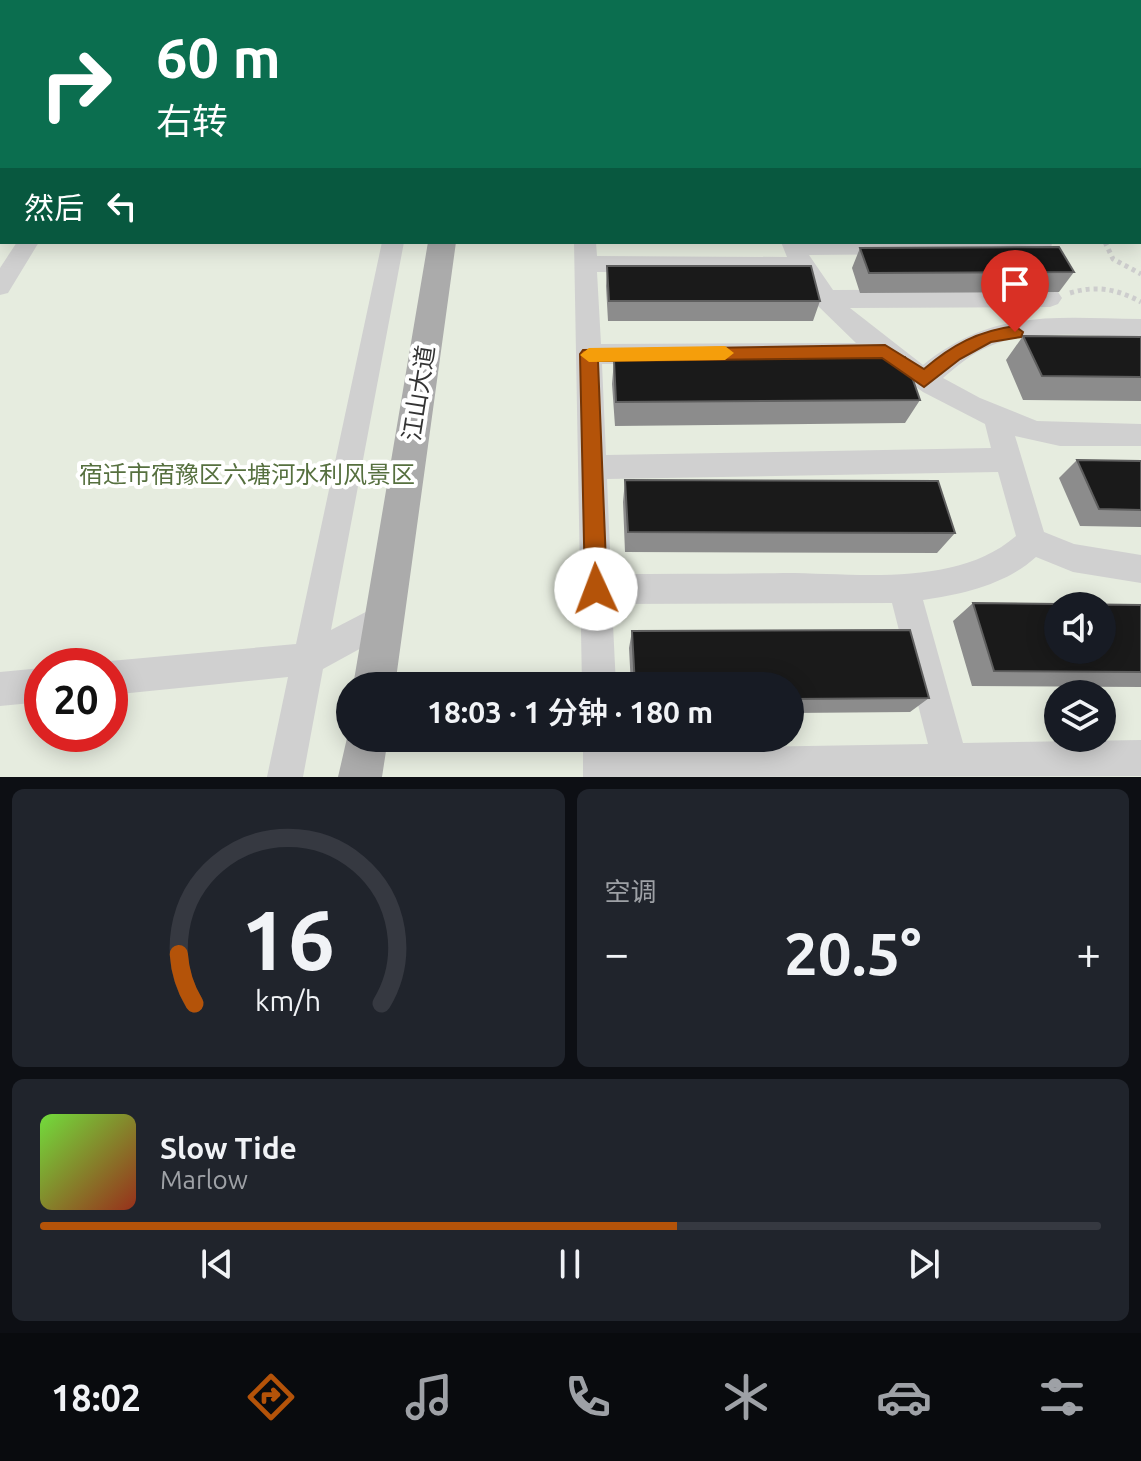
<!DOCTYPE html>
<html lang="zh">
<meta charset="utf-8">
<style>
:root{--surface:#171b24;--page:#20242c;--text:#f1f3f6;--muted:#9ea1a6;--line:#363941;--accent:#b45309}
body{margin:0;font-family:Ubuntu,"Noto Sans SC",sans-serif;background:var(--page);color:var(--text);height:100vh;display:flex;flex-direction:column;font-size:30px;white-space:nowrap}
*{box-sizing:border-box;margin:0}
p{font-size:26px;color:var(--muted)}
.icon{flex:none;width:44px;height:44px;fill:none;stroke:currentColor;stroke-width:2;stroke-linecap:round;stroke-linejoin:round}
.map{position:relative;height:777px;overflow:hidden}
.drawer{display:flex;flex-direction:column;gap:12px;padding:12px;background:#0d0f14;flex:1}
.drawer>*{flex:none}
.top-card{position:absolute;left:0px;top:0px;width:1142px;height:244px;box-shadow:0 4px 20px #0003;background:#0b6e4f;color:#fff;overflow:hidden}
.fabs{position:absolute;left:1044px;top:592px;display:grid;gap:16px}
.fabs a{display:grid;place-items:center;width:72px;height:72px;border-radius:50%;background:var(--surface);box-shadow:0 4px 20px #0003;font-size:40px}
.speed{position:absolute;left:24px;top:648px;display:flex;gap:16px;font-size:40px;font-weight:700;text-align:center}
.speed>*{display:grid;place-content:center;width:104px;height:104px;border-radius:50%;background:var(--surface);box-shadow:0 4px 20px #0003;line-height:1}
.speed .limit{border:12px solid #d22;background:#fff;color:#111}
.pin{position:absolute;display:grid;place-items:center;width:68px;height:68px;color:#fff;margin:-82px -34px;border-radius:50% 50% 50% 0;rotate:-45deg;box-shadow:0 0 8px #0007}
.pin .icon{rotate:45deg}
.me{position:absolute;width:88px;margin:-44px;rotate:358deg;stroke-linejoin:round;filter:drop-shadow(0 0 6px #0008)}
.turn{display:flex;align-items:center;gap:28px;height:168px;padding:0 24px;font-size:36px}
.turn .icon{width:104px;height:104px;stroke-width:2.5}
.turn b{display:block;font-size:56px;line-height:68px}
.then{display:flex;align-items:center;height:76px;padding:0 24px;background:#0003;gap:16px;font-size:30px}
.big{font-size:60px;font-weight:600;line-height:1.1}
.drawer .tile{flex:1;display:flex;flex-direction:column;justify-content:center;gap:12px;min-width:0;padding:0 28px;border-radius:12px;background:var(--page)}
.drawer .dial{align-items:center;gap:0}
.dial svg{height:208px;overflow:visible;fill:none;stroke:var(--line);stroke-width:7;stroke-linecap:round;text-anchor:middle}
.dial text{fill:var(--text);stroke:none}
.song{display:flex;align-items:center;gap:24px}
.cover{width:96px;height:96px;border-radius:12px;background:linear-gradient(135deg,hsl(100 70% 55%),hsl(10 70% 35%))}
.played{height:8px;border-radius:4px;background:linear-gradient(90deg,var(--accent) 60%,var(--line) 60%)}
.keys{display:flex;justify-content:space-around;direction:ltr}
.heat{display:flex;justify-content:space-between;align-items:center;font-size:44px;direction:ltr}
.drawer .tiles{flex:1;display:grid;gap:12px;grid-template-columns:1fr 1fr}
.tile:last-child{grid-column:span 2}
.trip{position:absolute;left:336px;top:672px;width:468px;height:80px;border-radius:40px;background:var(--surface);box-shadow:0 4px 20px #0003;font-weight:600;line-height:80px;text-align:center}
.dock{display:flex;height:128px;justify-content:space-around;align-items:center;background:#090b0e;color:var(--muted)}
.dock .icon{width:56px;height:56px}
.dock .current{color:var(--accent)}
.dock b{font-size:36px;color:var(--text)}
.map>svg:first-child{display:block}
.green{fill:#e6ecdf;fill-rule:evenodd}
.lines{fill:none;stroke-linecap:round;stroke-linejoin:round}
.path{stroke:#cdcdcd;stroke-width:5;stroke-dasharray:4 4;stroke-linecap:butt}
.minor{fill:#d0d0d0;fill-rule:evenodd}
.major{fill:#ababab;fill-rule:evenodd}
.wall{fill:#8c8c8c}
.building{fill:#1a1a1a;stroke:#5f5f5f;stroke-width:2;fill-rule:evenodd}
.route{fill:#b45309;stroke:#753606;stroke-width:2}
.slow{fill:#f59e0b}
.labels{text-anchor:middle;stroke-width:8;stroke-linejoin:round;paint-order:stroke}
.street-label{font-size:24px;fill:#333;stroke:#fff}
.park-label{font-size:24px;fill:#56703f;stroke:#fff}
</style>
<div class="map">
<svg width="1141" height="777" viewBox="0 0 1141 777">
<rect width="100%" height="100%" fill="#fff"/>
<path class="green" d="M0,0H1141V777H0ZM2,2H1140V242H2ZM1058,606H1102V650H1058ZM42,666H110V734H42ZM350,686H790V738H350ZM1058,694H1102V738H1058Z"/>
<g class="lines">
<path class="path" d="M1105,242L1113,259L1141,274
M1070,293C1096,285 1117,289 1141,302"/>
<path class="minor" d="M169,0H186L168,2Z
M434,0H450V2H434Z
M949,0H965L966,2H950Z
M980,0H996L997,2H981Z
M1140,136H1141V148H1140Z
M1140,179L1141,180V194L1140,193Z
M17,242H39L8,293L0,295V268Z
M382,242H404L331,630L385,602L396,607L401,618L396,629L323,669L303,777H267L288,677L110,695V666H99L110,661L296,644Z
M574,242H596L597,256L787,257L781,242H1052L1051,250L1043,253L809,255L833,290L1050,289L1058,292L1062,298L1058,304L1050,307L850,308L923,365C993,308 1057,318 1141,319V337C1096,337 1031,328 990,346C972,353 957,366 943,378L980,398L1037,421L1141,424V446H1060L1015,436L1044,532L1074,544L1141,555V583L1073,572L1036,557C1005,585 963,594 923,600L963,743L1141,740V776L583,777V738H617L618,749L928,744L892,603L612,604L616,686H582ZM597,272L795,273L817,305L856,343L601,344ZM880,362L923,392L985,424L991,448L606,455L602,364ZM998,472L1016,536C956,588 857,573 784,573C726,574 668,574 611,574L607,479Z
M42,668V702L0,706V672Z"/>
<path class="major" d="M468,0H488V2H468Z
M428,242H456L395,686H353Z
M350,725V738H388L382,777H338Z"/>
</g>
<path class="wall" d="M592,0H752L751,2H592Z
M759,0H952L951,2H760Z
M1013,0H1141V21L1140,2H1012Z
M860,248L1074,272L1059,292L860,293L852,268Z
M607,266L820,301L813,321H608L606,286Z
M1023,336L1141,337V401L1023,400L1006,360Z
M614,360L920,400L905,423L615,426L612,384Z
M1077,460L1141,461V527L1080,526L1059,478Z
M625,480L955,533L937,553L625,552L623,502Z
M973,603L1141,605V687L972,686L953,621Z
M632,631L929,698L910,712L790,713V686H631L629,648Z"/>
<path class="building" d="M1031,0H1141V2Z
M1059,247L1074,272L869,273L860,248Z
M607,266H811L820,301H609Z
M1023,336L1141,337V377L1042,376Z
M905,357L920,400L616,402L614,360Z
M1077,460L1141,461V510L1099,509Z
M625,480L938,481L955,533L628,532Z
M973,603L1141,605V672L994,671ZM1058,606H1102V650H1058Z
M910,630L929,698L790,699V686H635L632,631Z"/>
<path class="route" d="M1015,326L1023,332L1021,337L991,342L960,359L924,387L882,358L598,361L607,589L604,596L596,599L588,596L585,589L580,354L583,350L885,345L924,369C952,345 978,331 1015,326Z"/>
<path class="slow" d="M725,346L734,353L725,360L589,362L580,355L589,348Z"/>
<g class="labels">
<g class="street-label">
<text transform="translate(419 393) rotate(-81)" y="8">江山大道</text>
</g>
<g class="park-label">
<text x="247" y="483">宿迁市宿豫区六塘河水利风景区</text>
</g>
</g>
</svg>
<div class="fabs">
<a><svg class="icon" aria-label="sound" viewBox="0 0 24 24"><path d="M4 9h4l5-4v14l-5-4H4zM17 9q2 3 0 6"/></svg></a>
<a><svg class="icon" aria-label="layers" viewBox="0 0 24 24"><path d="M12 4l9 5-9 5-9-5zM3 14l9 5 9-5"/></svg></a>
</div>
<div class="speed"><div class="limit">20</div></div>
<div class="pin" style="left:1015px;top:332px;background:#d93025"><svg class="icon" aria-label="arrive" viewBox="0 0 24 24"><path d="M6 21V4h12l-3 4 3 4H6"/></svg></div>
<svg class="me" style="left:596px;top:589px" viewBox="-20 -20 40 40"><circle r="19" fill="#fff"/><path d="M0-13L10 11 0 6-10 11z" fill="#b45309"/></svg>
<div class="trip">18:03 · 1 分钟 · 180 m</div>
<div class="top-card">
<div class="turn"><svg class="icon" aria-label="right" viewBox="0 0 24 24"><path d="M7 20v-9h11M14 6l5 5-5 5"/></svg><div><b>60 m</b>右转</div></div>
<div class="then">然后<svg class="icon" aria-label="left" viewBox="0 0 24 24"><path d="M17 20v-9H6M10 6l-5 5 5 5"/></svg></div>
</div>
</div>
<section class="drawer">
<div class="tiles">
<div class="tile dial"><svg viewBox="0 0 100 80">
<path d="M14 69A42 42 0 1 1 86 69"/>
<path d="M14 69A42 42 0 0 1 8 50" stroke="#b45309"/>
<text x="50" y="56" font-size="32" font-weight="700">16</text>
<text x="50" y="72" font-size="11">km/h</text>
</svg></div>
<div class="tile"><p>空调</p>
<div class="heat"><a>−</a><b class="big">20.5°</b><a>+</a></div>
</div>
<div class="tile">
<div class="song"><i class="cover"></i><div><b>Slow Tide</b><p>Marlow</p></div></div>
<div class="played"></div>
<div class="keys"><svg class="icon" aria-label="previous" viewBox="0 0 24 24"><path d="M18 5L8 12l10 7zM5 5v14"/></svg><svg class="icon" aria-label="pause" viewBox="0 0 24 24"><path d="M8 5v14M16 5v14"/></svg><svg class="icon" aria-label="next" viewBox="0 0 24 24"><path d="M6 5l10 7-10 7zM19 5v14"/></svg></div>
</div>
</div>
</section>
<nav class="dock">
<b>18:02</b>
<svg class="icon current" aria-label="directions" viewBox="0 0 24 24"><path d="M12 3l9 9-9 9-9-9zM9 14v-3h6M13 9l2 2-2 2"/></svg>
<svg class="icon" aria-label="music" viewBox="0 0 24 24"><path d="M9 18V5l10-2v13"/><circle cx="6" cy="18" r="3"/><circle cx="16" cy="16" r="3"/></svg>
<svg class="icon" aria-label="phone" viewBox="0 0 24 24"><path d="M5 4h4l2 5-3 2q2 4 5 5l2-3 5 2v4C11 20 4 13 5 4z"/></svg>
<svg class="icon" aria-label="climate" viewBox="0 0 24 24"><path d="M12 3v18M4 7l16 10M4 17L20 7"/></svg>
<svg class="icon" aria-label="car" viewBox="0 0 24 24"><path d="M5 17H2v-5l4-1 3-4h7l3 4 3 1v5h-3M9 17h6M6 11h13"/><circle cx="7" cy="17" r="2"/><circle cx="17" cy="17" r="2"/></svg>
<svg class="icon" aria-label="filters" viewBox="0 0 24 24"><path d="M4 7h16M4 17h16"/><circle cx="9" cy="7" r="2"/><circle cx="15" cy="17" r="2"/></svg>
</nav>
